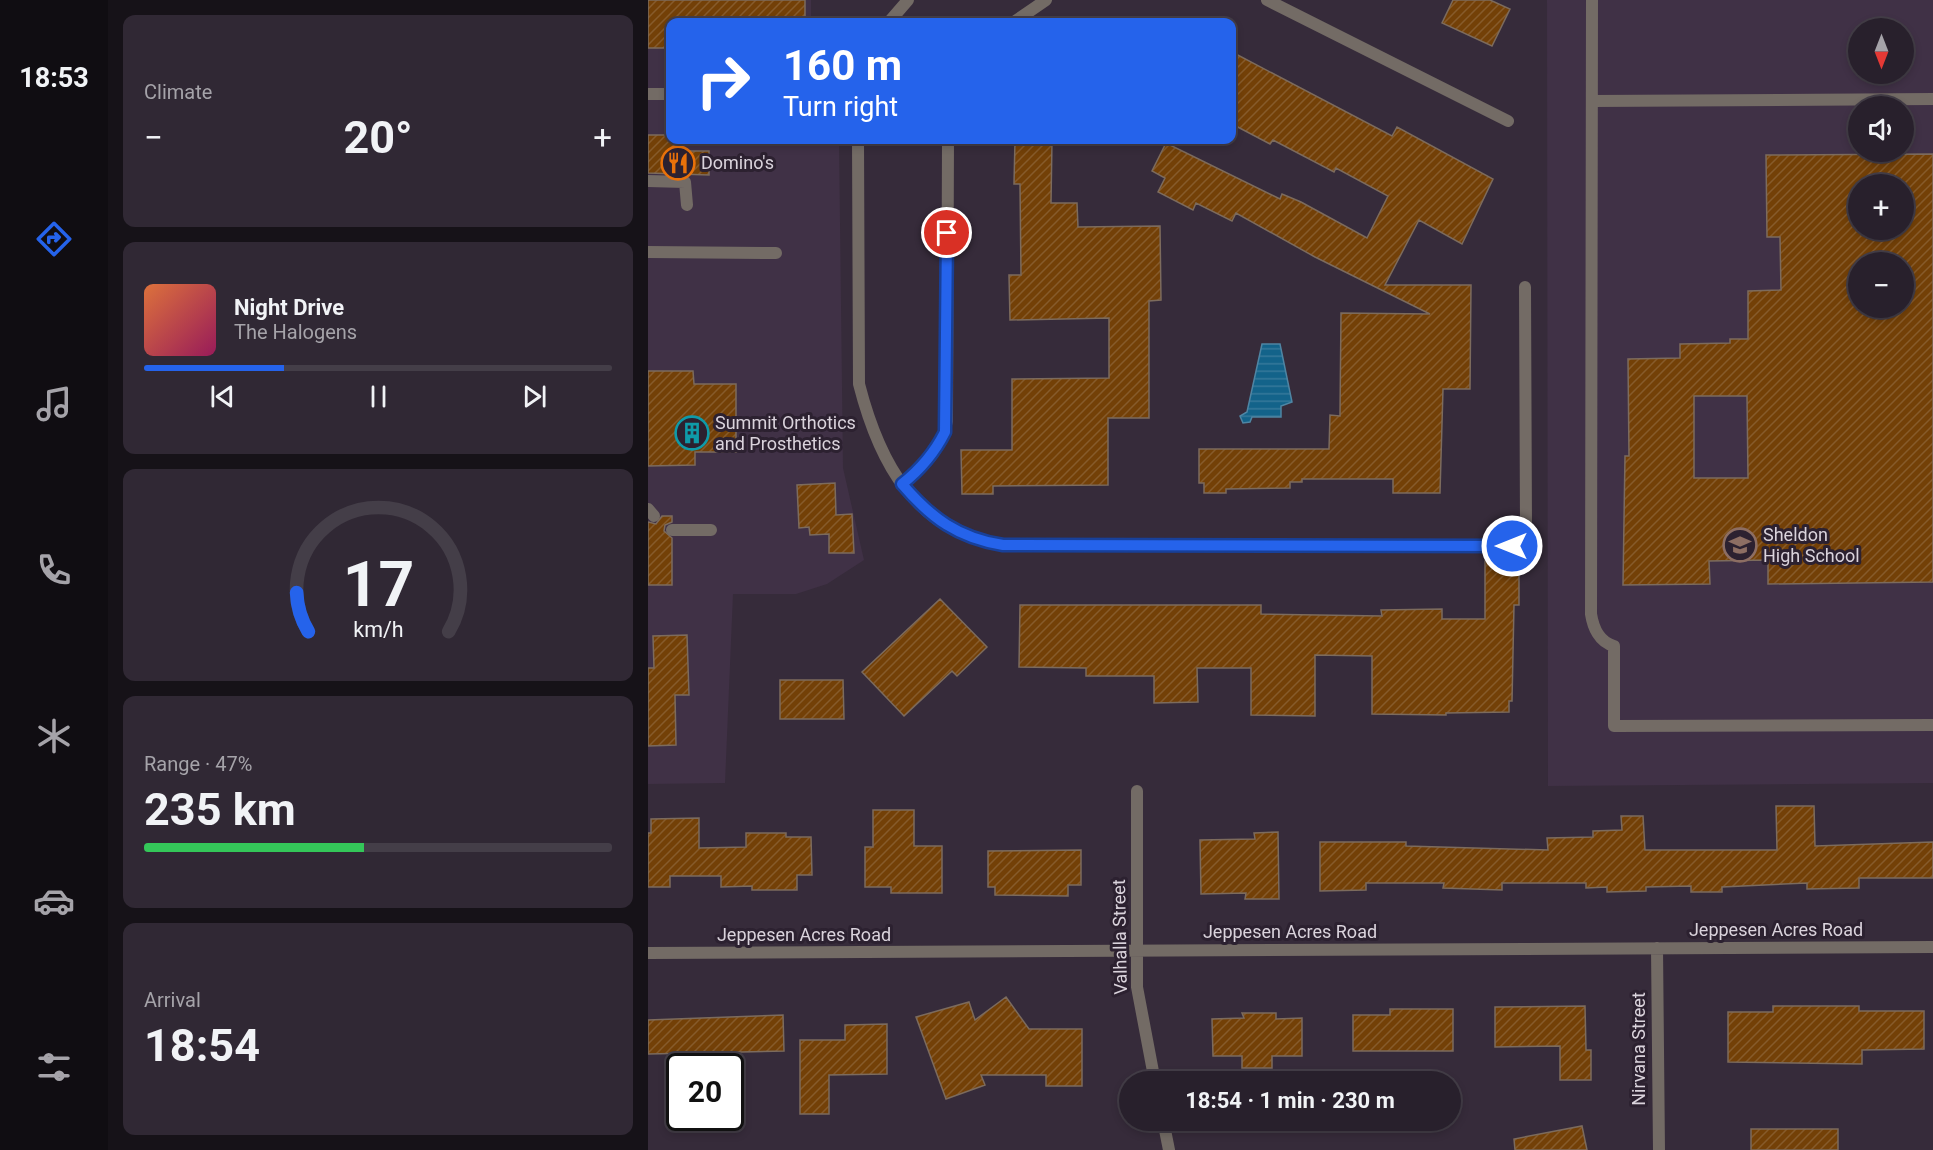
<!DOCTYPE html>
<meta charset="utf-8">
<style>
:root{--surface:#28202c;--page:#302834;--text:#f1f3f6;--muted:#a5a3a9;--line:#443e48;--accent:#2563eb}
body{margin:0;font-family:Roboto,sans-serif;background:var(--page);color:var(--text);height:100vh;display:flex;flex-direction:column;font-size:22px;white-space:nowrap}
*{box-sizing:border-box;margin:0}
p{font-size:20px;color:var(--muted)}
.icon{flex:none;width:33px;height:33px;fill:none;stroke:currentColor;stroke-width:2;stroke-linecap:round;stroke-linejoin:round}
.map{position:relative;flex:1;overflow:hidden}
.details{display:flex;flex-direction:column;gap:15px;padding:15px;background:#161218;width:540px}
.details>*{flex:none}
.guide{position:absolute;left:18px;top:18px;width:570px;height:126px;border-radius:12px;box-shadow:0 3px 9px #0003,0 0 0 2px var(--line);background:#2563eb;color:#fff;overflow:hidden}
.needle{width:39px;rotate:180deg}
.tools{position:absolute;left:1200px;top:18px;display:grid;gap:12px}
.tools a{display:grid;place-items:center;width:66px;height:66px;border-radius:50%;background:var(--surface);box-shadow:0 3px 9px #0003,0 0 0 2px var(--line);font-size:30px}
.speed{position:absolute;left:18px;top:1053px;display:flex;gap:12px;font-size:30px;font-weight:700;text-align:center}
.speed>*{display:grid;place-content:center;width:78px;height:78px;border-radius:50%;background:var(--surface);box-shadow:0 3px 9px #0003,0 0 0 2px var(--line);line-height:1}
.speed .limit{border:3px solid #111;border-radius:9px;background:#fff;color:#111}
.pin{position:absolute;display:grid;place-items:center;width:51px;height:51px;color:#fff;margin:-26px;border:3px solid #fff;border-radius:50%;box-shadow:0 2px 6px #0007}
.me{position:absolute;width:66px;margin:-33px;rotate:270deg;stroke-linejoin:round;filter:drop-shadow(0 0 4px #0008)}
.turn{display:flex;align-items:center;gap:21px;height:126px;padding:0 18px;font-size:27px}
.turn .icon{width:78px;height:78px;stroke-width:2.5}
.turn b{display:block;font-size:42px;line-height:51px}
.big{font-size:45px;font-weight:700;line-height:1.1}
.details .card{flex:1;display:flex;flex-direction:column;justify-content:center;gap:9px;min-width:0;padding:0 21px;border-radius:12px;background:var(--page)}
.details .dial{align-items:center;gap:0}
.dial svg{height:156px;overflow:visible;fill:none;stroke:var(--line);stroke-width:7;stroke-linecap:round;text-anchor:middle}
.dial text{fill:var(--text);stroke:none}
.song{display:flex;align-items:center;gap:18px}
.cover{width:72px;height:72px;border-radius:9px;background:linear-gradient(135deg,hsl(20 70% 55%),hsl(330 70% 35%))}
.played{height:6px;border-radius:3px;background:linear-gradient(90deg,var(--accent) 30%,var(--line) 30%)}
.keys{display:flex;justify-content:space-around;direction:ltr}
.heat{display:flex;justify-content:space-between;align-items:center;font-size:33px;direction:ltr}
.charge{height:9px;border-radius:4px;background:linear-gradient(90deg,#34c759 47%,var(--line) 0)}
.trip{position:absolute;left:471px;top:1071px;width:342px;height:60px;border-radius:30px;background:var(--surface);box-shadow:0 3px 9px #0003,0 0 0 2px var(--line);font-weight:700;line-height:60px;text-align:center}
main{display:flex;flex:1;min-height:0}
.dock{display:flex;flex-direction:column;width:108px;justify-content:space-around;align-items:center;background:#100d12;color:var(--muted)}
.dock .icon{width:42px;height:42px}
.dock .on{color:var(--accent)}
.dock b{font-size:27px;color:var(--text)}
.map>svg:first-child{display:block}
.built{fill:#403146;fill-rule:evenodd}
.water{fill:url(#water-rules);stroke:#4f85a3;stroke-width:1.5}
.building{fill:url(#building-hatch);stroke:#7c6b5d;stroke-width:1.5;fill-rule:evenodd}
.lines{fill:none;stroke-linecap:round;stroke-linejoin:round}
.lane{stroke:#736b65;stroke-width:12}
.street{stroke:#736b65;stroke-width:12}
.route-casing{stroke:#184099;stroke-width:15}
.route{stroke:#2563eb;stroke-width:10}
.labels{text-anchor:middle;stroke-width:6;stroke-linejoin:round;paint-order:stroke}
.poi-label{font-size:18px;fill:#dad3dc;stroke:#2c2130;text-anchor:start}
.street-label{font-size:18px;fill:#dad3dc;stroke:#2c2130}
</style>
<main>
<nav class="dock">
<b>18:53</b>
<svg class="icon on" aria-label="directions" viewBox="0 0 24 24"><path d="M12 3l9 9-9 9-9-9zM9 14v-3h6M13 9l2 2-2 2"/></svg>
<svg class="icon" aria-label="music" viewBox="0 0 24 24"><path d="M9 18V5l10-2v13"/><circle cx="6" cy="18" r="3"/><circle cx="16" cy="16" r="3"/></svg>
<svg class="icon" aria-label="phone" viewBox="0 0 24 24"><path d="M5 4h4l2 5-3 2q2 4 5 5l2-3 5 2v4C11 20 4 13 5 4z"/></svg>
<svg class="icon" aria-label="climate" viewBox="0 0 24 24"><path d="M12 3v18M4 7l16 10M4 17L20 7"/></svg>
<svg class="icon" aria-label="car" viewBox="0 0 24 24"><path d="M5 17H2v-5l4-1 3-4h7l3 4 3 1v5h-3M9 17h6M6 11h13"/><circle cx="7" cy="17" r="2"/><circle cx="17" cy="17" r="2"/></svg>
<svg class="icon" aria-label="filters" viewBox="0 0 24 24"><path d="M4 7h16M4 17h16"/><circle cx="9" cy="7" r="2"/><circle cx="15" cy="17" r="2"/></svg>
</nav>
<section class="details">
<div class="card"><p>Climate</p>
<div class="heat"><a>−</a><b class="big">20°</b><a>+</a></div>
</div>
<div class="card">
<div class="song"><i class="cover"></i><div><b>Night Drive</b><p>The Halogens</p></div></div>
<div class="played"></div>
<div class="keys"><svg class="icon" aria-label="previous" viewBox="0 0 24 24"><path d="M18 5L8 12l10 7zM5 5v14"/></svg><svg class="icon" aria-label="pause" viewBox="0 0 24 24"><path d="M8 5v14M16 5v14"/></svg><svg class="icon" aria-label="next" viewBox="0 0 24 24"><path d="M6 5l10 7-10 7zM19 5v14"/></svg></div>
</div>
<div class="card dial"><svg viewBox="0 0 100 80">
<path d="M14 69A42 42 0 1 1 86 69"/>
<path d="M14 69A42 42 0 0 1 8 49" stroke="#2563eb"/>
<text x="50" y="56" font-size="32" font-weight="700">17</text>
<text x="50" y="72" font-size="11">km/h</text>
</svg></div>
<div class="card"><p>Range · 47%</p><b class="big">235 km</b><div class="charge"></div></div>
<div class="card"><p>Arrival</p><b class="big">18:54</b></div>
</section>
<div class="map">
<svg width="1285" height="1150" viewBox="0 0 1285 1150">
<defs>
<pattern id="water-rules" width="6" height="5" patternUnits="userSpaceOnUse" patternTransform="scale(1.5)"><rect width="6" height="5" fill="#13638a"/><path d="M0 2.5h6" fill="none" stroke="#35789a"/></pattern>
<pattern id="building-hatch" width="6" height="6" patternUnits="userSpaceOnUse" patternTransform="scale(1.5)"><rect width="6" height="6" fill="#734007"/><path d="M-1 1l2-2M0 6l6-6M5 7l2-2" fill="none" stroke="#865b2b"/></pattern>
</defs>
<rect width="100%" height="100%" fill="#362b3a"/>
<path class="built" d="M0,0H163V22H22V140H191L195,468L216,560L179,584L148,594H85L77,783L0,784Z
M899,0H1285V783L900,786ZM1210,28H1256V74H1210ZM1210,106H1256V152H1210ZM1210,184H1256V230H1210ZM1210,262H1256V308H1210Z"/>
<path class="water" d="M614,344H632L644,402L633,406V417H604L602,422L595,423L592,416L599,412Z"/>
<path class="building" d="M0,0H157V22H22V48H0Z
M805,0H842L862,9L844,46L794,23Z
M584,52L744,136L749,127L845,179L814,244L771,220L737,285H823L822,389H795L792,493H745V479H654V482H642V488L578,489V493H556V483H551V449H681L682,415L692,416L693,313L782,314L667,257L588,213L584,221L548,203L545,210L510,192L517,178L504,171L518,143L632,199L634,194L653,202L719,238L740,196L688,168L686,172L625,140L622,144L584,124Z
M0,135H22V140H33V151H61V175L0,173Z
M367,140H404L403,203H429L430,227L512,226L513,300L501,301V418H460V485L345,486V494H314L313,450H364V379L461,378V318L362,320L361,275H373L372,184H366Z
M1285,154V582L1120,584V560L1061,561L1062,584L975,585L977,456H981L980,359L1032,358V344L1082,343V339H1100V291L1133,290L1132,237H1119L1118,155ZM1210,184H1256V230H1210ZM1210,262H1256V308H1210ZM1046,396H1099L1100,478H1046Z
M0,371H45L46,384H88V452H47V465L0,466Z
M187,483L188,515L204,514L206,553H181V534L162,535L161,527L151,528L149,485Z
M14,516H24V522L17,525L16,531L24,538V585H0V522L8,524Z
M837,561H871V605H866L864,701H861V712L798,713V715L724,714V656L667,655V716L603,715V668H549L550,702L506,703V676H438V668L371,667L372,605H613V614L734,616L733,610L794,609V619H837Z
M292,599L339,647L309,676L304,671L256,716L214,672Z
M39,635L41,695H27L28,745L0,746V668H6L5,636Z
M132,680H195L196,719H132Z
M1128,806H1166L1167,846L1285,842V878H1211V888L1159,889V883L1074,887V892H1043V886L998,887V891L959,892V887L938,888V883H854V890L795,888L796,883H718V890L672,891V842H758V846L900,850L899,838L945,837V831L974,830L973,816H995L997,850H1129Z
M225,810H266V846H294V893H243V887H217V847H225Z
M51,818V848L98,847V833H138V837H163L164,875H149V890H104V886L73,887V876H22V887H0V833H3V819Z
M630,832L631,899H597L598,893L553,894L552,840L607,839L606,833Z
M433,850V885H420V896L347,895V887H340V851Z
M358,997L381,1029H434V1086H398V1075H333L337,1085L298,1099L268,1017L321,1002L327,1020Z
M937,1006L938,1050H943V1080H912V1046L847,1047V1007Z
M1125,1006H1211V1011H1276V1049L1214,1050V1064L1080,1062V1012H1125Z
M742,1009H805V1051H705V1015H742Z
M594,1013H628V1019L654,1018V1056H624V1068H594V1056H565L564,1019L596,1018Z
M135,1015L136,1051L0,1054V1020Z
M239,1024V1074L181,1075V1114H152V1040H197V1025Z
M934,1126L939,1150H867L866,1139Z
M1103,1129H1190V1150H1103Z"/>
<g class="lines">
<path class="lane" d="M619,0L860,121
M944,0L943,614C945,627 951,642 966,646V726L1285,725
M241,22L260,0
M366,22L398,0
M0,94H22
M944,101L1285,99
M210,140L211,384C231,462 267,532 355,545L864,546C875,542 877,536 878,526L877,287
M0,181L37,182L39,205
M0,252L128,253
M253,484C275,468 294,449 299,421L300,140
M0,509L6,516
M24,530H63"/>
<path class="street" d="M489,791V987L507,1082
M1009,948L1011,1150
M0,953L1285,947
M515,1120L521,1150"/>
</g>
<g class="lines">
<defs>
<path id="route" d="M299,233L297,432C286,454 273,469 254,484C283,518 310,538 355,545L864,546"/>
</defs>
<use href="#route" class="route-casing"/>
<use href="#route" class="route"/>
</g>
<defs>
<symbol id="restaurant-ring" viewBox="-11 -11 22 22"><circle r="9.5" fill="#2c2130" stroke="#e8710a" stroke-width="1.5"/><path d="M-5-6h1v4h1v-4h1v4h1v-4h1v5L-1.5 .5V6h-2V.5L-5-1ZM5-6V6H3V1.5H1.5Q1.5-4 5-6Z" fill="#e8710a"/></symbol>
<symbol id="building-ring" viewBox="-11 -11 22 22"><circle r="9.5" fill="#2c2130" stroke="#0f9aa8" stroke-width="1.5"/><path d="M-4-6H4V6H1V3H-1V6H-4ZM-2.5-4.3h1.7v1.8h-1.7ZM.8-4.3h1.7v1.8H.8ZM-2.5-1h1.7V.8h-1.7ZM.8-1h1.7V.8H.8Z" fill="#0f9aa8"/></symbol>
<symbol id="school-ring" viewBox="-11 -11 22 22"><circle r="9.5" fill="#2c2130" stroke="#8d6e63" stroke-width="1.5"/><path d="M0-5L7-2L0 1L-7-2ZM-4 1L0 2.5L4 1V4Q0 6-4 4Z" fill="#8d6e63"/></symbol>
</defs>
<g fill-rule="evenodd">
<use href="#restaurant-ring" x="11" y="144" width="38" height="38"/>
<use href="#building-ring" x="25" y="414" width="38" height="38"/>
<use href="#school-ring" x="1073" y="526" width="38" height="38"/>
</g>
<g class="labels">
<g class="poi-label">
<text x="53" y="169">Domino's</text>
<text x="67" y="429">Summit Orthotics<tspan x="67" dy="21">and Prosthetics</tspan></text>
<text x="1115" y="541">Sheldon<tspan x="1115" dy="21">High School</tspan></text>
</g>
<g class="street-label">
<text x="1128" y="936">Jeppesen Acres Road</text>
<text x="642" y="938">Jeppesen Acres Road</text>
<text x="156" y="941">Jeppesen Acres Road</text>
<text transform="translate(472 937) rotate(-91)" y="6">Valhalla Street</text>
<text transform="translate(991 1049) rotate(-90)" y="6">Nirvana Street</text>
</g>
</g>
</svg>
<div class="tools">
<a><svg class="needle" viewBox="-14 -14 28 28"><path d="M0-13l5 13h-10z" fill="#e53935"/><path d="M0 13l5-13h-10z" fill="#a5a3a9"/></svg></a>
<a><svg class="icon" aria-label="sound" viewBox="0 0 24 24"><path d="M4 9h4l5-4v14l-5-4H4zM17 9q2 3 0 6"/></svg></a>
<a>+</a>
<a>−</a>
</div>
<div class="speed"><div class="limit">20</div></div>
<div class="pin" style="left:299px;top:233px;background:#d93025"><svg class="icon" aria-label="arrive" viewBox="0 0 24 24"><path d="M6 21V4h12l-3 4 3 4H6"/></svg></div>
<svg class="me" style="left:864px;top:546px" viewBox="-20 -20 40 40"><circle r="17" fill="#2563eb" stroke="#fff" stroke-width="3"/><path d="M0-11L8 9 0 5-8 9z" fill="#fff"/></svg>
<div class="trip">18:54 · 1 min · 230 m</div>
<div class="guide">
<div class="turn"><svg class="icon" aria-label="right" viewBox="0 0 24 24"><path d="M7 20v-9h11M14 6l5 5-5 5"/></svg><div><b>160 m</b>Turn right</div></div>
</div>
</div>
</main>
